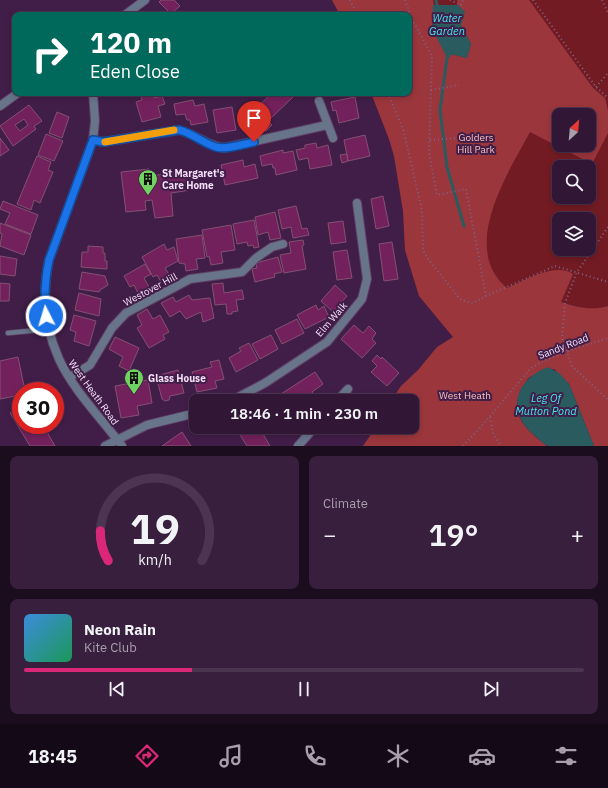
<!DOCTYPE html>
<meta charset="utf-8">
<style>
:root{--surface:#311636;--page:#391f3e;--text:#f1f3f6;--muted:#a89fad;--line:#4c3551;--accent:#db2777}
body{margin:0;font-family:"IBM Plex Sans",sans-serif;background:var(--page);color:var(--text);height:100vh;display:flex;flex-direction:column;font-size:15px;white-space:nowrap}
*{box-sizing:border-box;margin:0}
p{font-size:13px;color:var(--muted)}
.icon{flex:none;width:22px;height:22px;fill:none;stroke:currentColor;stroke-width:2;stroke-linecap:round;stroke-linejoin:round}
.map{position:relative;height:446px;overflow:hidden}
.panel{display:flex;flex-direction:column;gap:10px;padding:10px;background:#1b0c1e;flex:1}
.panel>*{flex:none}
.hud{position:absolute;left:12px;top:12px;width:400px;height:84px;border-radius:8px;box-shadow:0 2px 6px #0003,0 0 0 1px var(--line);background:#00695c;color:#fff;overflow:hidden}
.needle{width:26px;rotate:26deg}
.tools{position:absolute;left:552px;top:108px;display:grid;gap:8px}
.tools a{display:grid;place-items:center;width:44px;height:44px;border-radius:8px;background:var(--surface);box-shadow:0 2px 6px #0003,0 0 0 1px var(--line);font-size:20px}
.speed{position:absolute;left:12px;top:382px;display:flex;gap:8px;font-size:20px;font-weight:700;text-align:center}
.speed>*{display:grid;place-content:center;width:52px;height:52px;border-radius:50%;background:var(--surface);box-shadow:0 2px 6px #0003,0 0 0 1px var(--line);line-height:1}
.speed .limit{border:6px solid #d22;background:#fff;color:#111}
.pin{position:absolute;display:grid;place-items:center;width:34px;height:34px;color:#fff;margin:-41px -17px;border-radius:50% 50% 50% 0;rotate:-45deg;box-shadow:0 0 4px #0007}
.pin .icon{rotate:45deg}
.me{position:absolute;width:44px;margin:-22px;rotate:355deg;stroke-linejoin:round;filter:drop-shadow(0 0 3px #0008)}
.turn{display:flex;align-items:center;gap:14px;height:84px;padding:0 12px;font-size:18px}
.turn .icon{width:52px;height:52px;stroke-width:2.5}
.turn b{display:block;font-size:28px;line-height:34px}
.big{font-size:30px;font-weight:600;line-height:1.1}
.panel .tile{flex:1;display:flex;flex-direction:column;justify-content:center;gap:6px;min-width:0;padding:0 14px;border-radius:8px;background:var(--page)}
.panel .dial{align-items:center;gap:0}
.dial svg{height:104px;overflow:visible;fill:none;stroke:var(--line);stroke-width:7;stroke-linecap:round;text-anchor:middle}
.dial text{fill:var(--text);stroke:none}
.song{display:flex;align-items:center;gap:12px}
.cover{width:48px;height:48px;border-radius:6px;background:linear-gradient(135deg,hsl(210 70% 55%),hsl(150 70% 35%))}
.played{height:4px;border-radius:2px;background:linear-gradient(90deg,var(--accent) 30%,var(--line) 30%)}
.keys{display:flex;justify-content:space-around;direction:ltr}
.heat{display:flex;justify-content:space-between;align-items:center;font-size:22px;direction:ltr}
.panel .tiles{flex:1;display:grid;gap:10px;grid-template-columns:1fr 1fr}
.tile:last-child{grid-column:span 2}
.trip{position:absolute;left:189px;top:394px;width:230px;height:40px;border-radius:8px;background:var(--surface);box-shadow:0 2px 6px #0003,0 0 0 1px var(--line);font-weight:600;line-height:40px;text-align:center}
.dock{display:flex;height:64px;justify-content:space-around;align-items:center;background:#140916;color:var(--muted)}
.dock .icon{width:28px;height:28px}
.dock .current{color:var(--accent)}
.dock b{font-size:18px;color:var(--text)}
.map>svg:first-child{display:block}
.green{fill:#721b23;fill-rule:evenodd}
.forest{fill:#9b363c;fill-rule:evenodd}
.water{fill:#2a5b5e}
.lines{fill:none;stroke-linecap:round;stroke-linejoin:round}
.stream{stroke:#2a5b5e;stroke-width:3}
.building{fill:#73215c;stroke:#845072;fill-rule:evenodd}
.service-casing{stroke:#5e3d64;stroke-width:6}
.minor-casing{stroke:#5e3d64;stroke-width:10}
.path{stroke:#806186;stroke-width:2;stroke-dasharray:1 3;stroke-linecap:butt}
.service{stroke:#67748a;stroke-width:4.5}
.minor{stroke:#67748a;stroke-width:8}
.route-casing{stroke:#114b97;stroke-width:10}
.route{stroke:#1a73e8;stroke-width:7}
.slow{stroke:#f59e0b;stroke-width:7}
.labels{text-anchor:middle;stroke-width:4;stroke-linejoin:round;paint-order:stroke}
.park-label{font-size:10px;fill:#fac1bf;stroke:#411e48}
.poi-label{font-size:10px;font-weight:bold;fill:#f5dff9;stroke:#411e48;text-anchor:start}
.street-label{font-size:10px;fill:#f5dff9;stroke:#411e48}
.water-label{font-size:11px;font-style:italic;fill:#40e6ef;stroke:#411e48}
</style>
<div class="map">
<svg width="608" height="446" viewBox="0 0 608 446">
<rect width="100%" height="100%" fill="#411e48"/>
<path class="green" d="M332,0H608V306L597,309H586L561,302L453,337L419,296L405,250L403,211L394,156L389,139L371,93H409V15H340ZM559,115H589V145H559ZM559,167H589V197H559ZM559,219H589V249H559Z"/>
<path class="forest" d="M332,0H433L434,5H458L457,0H529L593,88L605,98L608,111V133L592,164L530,132C508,173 459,248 507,288C525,281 554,262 573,274L561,302C577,307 591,311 608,306V446H594L569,384L554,369C546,371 537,373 530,377C526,380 524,386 521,390C508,416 529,431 547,446H363L376,427H412V401H391L401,386L418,370L437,347L453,337L419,296L405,250L403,211L394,156L389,139L371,93H409V15H340ZM433,19L461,25L471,44L467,58L450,54L432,28ZM559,115H589V145H559Z"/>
<path class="water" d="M433,5H458L465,12L461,25L471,44L467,58L450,54L447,58L432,28Z
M548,367L559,373L569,384L594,446C581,446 561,446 548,446C544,445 538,438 534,435C505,411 516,379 548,367Z"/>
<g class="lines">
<path class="stream" d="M436,0L437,5
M450,54L447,58L440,110L447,167L464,226"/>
</g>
<path class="building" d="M161,0H174L180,6L171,14L159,2Z
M140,93H153L154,98L162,96L165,104L158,106L161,117L142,122L136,102L142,100Z
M272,93H292L294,96L268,121L272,125L266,131L250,114Z
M355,97L359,118L339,123L336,110L333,111L331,102Z
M193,100L195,106L204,104L208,122L191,125L190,120H187L185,114L176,115L174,104Z
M29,105L42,121L34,126L36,129L13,146L0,126ZM24,119L28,125L20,131L15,125Z
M232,107L236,130L217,133L213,110Z
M57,112L69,117L62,138L49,133Z
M46,134L63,141L54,161L38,155Z
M365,135L370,156L348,161L344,140Z
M0,138L9,150L0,156Z
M316,143L317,148L328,145L332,165L310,169L308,158L299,160L296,150L305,148V145Z
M283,150V153L293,151L297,170L276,175L275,168H273L272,164L262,166L260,156Z
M347,154L348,161L342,163L340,155Z
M37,156L51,162L48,170L53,172L40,203L34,200L31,210L17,204Z
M243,160L244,167L255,164L258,178L225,185L221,165Z
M149,169L150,176L189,171L191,190L171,193L173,216L155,218L152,200L145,201L146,210L126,212L121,172Z
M383,196L389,226L376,229L371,199Z
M3,201L38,215L31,234L5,224L10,213L0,209Z
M296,206L302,229L307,228L309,235L293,238L291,227L282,229L278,210Z
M275,212L281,238L270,240L268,232L258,235L255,217Z
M254,220L259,247L254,248L253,245L248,246L247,242L237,244L233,224Z
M343,221L346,242L331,244L328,223Z
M0,223L31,235L24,255L0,246L2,234L0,233Z
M231,225L235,250L221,252L223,263L211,265L209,256L207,257L202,230Z
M202,235L205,258L196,259L198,269L186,271L185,264L179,263L176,239Z
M303,240L304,245L302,246L306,269L284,273L280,255L291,253L289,242Z
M392,242L398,279L384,281L379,244Z
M164,244L167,250L174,247L178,261L165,268L170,276L161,282L157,275L153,277L142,257Z
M88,246L103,247V253H105V261H107V269L81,267L82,252H88Z
M347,250L352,278L337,280L333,252Z
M0,256L17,259L15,276L0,274Z
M278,257L282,272L274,274L275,277L255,282L252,269L257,268L256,263Z
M145,264L151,274L144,278L149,287L138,293L134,285L130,287L124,276Z
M82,272L105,276L108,285L100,290L99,292L79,289Z
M0,283L10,284L9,301H0Z
M223,283L224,293L242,290L244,299L236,300L238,311L232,312V314H227L226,304L215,305L212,284Z
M335,285L347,296L333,312L321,301Z
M79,293L101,299L99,316L75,310Z
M189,295L192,300L210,298L214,318L203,322L201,312L186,319L180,311L170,317L161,303L173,297L176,302Z
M316,305L318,310L324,306L329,317L305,329L297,315Z
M147,309L153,319L160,315L169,332L163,335L165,339L149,348L137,328L142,325L137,315Z
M74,315L96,321L89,346L74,341L76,332L70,330Z
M297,319L304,333L282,344L275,330Z
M354,325L363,333L369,326L376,333L372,339L376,343L362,358L341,339Z
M271,335L278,349L260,359L252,344Z
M115,337L139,348L129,371L119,366L123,357L109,349Z
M249,343L258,360L236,372L229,358L241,351L239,348Z
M377,355L381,359L382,357L399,373L387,386L371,372L377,366L372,361Z
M18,357L25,391H21V395L0,399V361Z
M219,360L224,379L215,381L217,388L197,392L192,372L212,367L210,362Z
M178,370L184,393L170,396L169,400L165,401L162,399L156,376Z
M315,372L323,384L312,392L317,400L285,401L281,394Z
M148,380L152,403L137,406L139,415L121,418L115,386Z
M21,407V425H43L55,446H30L10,413Z
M235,427H259L270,446H247Z
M182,432L191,446H162Z"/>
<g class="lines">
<defs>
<path id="service" d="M8,333L50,329"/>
<path id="minor" d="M125,15L145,0
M93,93L95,121L93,140L49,260C42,293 45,328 59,359C73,390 102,419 122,446
M319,101L333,138
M0,106L18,93
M93,140L103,142L179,130C195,134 208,146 224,148L327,125
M70,377L90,365L112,328L126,313L190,279L242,272L256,258L272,247L283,244
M231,401L265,383L327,342L362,299L367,279L357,203
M337,401L348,389
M105,446L147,425L196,413
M298,446L315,427"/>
</defs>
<use href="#service" class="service-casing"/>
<use href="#minor" class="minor-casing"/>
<path class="path" d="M350,0L357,15
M405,0L411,17L432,56L429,153L437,195L466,189L486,296L555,266L608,282
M450,0L461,5L463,0
M533,0L596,87L608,98
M602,0L608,13
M596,87L608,73
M431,90L459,85
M388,93L403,129L422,210L423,250L428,259L461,300L473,303L486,296
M430,140L459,138
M608,227L577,272L565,303L562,338L572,366L608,400
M490,417L493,433L501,446
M463,446L479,429L530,369L541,362L565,352L608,338"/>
<use href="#service" class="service"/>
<use href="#minor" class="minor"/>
</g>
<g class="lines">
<defs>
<path id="route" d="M46,316C44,297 45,279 49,260L93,140L103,142L179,130C192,133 203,143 216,147C227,150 243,144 254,142"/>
</defs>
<use href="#route" class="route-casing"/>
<use href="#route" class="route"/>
<path class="slow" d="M105,142L174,130"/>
</g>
<defs>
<symbol id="building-pin" viewBox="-11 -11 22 30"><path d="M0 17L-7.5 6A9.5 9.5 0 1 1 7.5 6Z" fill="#70d35f" stroke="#411e48"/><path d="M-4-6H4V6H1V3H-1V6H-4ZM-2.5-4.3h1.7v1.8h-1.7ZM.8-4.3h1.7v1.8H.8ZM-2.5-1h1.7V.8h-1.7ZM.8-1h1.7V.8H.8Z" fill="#111"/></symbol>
</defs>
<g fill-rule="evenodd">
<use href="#building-pin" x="137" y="168" width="22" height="30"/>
<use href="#building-pin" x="123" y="367" width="22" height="30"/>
</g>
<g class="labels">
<g class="park-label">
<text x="476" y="141">Golders<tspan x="476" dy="12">Hill Park</tspan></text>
<text x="465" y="399">West Heath</text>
</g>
<g class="poi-label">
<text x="162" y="177">St Margaret's<tspan x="162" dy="12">Care Home</tspan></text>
<text x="148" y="382">Glass House</text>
</g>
<g class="street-label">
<text transform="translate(150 289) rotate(-28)" y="4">Westover Hill</text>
<text transform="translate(331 319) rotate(-49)" y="4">Elm Walk</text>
<text transform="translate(563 346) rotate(-21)" y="4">Sandy Road</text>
<text transform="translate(94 392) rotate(54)" y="4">West Heath Road</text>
</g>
<g class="water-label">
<text x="447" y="22">Water<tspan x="447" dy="13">Garden</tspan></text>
<text x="546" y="402">Leg Of<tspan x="546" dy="13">Mutton Pond</tspan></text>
</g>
</g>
</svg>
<div class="tools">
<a><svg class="needle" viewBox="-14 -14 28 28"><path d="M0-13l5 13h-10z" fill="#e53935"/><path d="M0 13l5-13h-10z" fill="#a89fad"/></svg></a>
<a><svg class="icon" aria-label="search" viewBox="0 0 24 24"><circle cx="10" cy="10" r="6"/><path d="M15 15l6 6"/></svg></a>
<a><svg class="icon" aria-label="layers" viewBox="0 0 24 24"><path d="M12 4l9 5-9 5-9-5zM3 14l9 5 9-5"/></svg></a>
</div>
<div class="speed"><div class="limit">30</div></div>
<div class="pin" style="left:254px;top:142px;background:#d93025"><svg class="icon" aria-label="arrive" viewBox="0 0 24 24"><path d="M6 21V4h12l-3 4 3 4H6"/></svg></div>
<svg class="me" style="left:46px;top:316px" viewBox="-20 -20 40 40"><circle r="17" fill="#1a73e8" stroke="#fff" stroke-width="3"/><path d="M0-11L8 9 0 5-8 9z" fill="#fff"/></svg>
<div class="trip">18:46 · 1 min · 230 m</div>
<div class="hud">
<div class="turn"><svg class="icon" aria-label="right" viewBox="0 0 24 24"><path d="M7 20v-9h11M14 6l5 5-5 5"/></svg><div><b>120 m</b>Eden Close</div></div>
</div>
</div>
<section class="panel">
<div class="tiles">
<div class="tile dial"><svg viewBox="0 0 100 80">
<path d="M14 69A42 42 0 1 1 86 69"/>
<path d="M14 69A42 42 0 0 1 8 46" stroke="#db2777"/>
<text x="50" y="56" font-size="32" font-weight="700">19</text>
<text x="50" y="72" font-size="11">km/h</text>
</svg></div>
<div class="tile"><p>Climate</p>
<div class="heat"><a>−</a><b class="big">19°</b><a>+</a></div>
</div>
<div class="tile">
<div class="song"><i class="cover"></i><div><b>Neon Rain</b><p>Kite Club</p></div></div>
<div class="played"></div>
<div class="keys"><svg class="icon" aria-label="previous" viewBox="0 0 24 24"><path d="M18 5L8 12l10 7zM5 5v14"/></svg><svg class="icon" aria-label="pause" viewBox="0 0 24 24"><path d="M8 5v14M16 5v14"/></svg><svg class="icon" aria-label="next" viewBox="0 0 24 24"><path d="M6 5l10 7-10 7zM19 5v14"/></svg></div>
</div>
</div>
</section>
<nav class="dock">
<b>18:45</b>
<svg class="icon current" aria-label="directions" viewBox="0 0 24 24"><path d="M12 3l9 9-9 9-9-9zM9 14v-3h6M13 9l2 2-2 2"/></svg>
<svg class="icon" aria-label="music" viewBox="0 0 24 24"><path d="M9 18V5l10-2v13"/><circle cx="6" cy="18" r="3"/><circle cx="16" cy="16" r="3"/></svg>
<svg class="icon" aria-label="phone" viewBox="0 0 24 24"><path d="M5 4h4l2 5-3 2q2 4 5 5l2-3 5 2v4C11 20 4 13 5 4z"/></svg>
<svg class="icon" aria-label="climate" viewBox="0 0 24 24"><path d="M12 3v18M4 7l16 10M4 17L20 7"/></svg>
<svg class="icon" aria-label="car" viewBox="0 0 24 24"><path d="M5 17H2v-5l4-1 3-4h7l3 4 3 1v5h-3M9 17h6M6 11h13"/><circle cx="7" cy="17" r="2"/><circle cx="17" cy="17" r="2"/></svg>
<svg class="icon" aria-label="filters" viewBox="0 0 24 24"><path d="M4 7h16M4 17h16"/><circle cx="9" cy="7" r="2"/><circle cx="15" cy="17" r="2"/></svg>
</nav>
